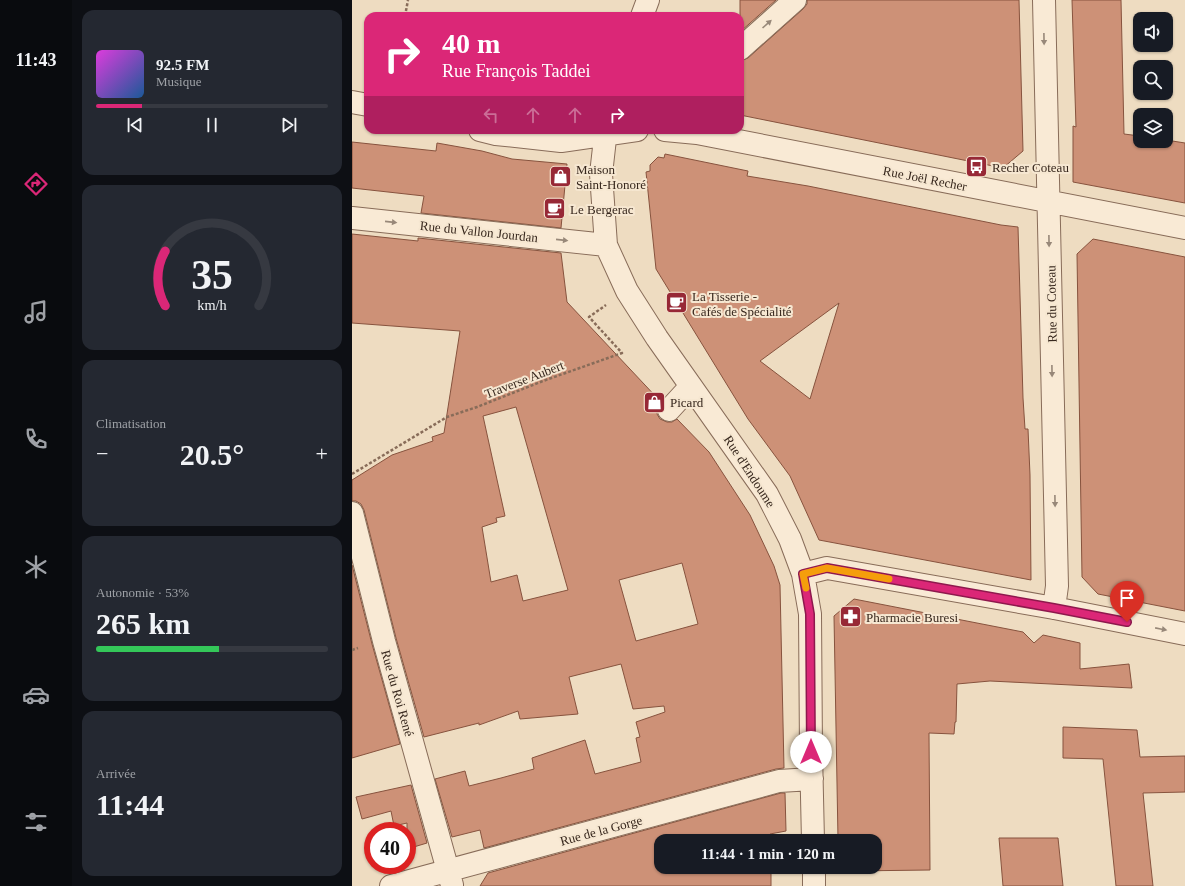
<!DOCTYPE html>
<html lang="fr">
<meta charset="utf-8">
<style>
:root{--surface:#171b24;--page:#242831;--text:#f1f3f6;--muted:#9ea1a6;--line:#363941;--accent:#db2777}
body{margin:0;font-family:Georgia,serif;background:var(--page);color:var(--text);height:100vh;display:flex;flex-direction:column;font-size:15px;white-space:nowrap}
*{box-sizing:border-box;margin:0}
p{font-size:13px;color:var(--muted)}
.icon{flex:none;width:22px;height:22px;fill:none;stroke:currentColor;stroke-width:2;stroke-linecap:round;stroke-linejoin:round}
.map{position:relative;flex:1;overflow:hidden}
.panel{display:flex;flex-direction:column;gap:10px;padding:10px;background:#0d0f14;width:280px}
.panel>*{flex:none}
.top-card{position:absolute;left:12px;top:12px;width:380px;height:122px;border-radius:12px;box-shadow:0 1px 3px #0004;background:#db2777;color:#fff;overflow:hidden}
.tools{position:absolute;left:781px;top:12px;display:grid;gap:8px}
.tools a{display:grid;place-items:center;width:40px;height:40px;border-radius:8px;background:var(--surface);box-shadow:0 1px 3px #0004;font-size:20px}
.speed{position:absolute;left:12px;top:822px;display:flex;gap:8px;font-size:20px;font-weight:700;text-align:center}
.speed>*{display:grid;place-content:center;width:52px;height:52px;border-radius:50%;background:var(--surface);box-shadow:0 1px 3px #0004;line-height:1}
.speed .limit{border:6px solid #d22;background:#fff;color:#111}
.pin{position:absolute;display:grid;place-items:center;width:34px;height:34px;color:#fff;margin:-41px -17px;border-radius:50% 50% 50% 0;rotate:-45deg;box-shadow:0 0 4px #0007}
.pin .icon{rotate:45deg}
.me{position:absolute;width:44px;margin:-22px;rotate:0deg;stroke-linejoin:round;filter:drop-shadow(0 0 3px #0008)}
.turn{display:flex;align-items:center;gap:14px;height:84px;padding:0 12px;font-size:18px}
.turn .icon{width:52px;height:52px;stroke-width:2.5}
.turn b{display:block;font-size:28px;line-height:34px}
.lanes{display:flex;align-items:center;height:38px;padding:0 12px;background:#0003;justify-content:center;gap:20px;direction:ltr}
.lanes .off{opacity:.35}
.big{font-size:30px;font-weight:700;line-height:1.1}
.panel .card{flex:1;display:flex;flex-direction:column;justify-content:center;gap:6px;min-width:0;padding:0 14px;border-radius:12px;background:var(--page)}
.panel .dial{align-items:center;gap:0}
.dial svg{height:104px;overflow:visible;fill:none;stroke:var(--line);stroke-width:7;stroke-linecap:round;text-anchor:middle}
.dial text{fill:var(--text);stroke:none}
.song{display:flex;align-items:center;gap:12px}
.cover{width:48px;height:48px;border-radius:6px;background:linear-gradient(135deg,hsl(300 70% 55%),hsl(210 70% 35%))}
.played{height:4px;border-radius:2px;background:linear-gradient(90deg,var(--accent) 20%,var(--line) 20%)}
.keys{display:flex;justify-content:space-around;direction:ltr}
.heat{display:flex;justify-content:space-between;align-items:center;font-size:22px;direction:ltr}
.charge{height:6px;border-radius:3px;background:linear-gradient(90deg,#34c759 53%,var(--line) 0)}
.trip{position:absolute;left:302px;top:834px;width:228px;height:40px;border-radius:12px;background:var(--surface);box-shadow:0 1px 3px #0004;font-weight:700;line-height:40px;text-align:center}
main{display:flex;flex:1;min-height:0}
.tabs{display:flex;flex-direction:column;width:72px;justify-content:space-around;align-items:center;background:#090b0e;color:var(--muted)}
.tabs .icon{width:28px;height:28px}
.tabs .on{color:var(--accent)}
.tabs b{font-size:18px;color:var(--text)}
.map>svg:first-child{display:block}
.building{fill:#cd9177;stroke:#87533e;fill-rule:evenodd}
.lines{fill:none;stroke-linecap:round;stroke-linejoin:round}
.minor-casing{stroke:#886c59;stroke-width:24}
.path{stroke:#886c59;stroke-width:2.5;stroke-dasharray:3 2;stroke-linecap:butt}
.minor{stroke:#f9ead5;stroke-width:22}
.oneway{fill:#988879}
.route-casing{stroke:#8e194d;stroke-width:10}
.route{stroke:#db2777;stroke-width:7}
.slow{stroke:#f59e0b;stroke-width:7}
.labels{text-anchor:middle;stroke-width:4;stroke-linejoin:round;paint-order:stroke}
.poi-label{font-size:13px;fill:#37271d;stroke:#f6e7d1;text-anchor:start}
.street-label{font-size:13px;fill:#37271d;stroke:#f6e7d1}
</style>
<main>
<nav class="tabs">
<b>11:43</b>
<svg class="icon on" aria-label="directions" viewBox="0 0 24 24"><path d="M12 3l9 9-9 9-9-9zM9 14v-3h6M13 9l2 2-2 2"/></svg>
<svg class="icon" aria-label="music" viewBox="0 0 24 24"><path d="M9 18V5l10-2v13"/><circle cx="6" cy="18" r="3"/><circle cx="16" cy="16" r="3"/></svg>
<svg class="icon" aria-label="phone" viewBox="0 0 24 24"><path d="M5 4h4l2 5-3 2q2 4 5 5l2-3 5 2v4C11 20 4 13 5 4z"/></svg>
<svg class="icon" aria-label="climate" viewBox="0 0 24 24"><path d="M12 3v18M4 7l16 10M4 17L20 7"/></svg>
<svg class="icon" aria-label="car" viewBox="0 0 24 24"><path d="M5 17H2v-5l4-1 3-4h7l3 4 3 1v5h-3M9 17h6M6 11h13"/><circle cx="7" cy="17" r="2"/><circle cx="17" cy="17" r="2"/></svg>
<svg class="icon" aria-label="filters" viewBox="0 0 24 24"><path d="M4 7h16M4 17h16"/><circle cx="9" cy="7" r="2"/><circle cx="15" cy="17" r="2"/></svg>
</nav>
<section class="panel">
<div class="card">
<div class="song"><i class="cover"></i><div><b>92.5 FM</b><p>Musique</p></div></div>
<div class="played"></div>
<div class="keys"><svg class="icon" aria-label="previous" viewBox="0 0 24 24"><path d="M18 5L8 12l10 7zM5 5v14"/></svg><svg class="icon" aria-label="pause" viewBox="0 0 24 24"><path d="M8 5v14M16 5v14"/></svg><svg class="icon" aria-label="next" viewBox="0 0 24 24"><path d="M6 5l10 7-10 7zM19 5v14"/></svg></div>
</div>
<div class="card dial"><svg viewBox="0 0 100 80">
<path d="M14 69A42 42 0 1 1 86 69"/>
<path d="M14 69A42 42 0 0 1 14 27" stroke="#db2777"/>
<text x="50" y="56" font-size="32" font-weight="700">35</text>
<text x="50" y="72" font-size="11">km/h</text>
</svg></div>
<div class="card"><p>Climatisation</p>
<div class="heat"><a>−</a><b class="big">20.5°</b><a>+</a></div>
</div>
<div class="card"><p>Autonomie · 53%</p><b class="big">265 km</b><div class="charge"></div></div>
<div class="card"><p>Arrivée</p><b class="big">11:44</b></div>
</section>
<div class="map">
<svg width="833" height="886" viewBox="0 0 833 886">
<rect width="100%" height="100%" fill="#eedcc1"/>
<path class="building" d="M388,0H424L388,32Z
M455,0H667L671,151L651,168L388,115V61L396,58L451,9L455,4Z
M720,0H769L772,134L788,136V141L814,140L833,143V203L721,182V126L724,127Z
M0,142L84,151L85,143L130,151L160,159L215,164L209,228L69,213L72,196L0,188Z
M313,154L396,171L395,176L456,186L649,225L666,227L671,398L673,429H676L678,475L679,580L467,540L438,476L396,419L304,269L294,172L298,171V165L306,157L312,158ZM487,303L458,399L408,361Z
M0,234L66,241V238L209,253L215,302L308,401L305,408V414L308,419L315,422H320L325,419L357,452L398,515L422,566L428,585L432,768L424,769L132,848L128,830L100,837L83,779L113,771L117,786L149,778L182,769L180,758L233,740L243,774L289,762L284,738L288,737L284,722L313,712L312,706L281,709L269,664L217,677L226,714L168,719L166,711L127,725V723L72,737L44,638L12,510L9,504L4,501H0V480L40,455L81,441L80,437L92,433L108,331L0,323ZM164,407L216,590L171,601L165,575L139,582L130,527L145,522L144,518L153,516L131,416ZM330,563L346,624L284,641L267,580Z
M741,239L833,257V611L746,594L730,577L725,254Z
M0,565L20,644L48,744L0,758Z
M502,599L671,632L682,643L691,635L728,643V669L777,664L780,688L638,681L605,684L604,722H603L602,734L577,733L578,870L499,871L498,867H523V841H497V839H486L482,616Z
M711,727L785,730L788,757L833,756V792L791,793L801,886H764L751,759L711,758Z
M59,785L75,843L55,849V823L42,826L39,811L10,819L4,797Z
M429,793H433L434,831L418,834V841H309V867H419V886H128L136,873Z
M647,838H706L711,886H651Z"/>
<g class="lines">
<defs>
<path id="minor" d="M692,0L705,586L702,608
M290,16L296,0
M388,49L443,0
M0,102L16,105
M128,130L144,134L209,141L285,130
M254,130L249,174L254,245L275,291L305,338L415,494L438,539L451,574L458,614L459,752L461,841
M313,130L345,133L833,228
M0,218L254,245
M317,410L339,386
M0,513L32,641L100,885
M451,574L475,568L702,608L833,634
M462,867V886
M39,886L427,781L460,779"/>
</defs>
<use href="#minor" class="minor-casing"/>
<path class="path" d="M53,16L56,0
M0,474L95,417L125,407L191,381L270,353L237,317L254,305
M0,650L6,648"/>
<use href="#minor" class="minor"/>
</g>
<defs><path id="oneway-solid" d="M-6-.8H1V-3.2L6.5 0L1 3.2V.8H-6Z"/></defs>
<g class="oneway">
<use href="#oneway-solid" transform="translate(415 24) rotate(-42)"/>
<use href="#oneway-solid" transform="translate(692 39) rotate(89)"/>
<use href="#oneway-solid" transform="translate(39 222) rotate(6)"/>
<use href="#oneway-solid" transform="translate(210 240) rotate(6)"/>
<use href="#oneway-solid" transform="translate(697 241) rotate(89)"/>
<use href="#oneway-solid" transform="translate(700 371) rotate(89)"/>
<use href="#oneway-solid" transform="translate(703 501) rotate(89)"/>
<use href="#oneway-solid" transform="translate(809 629) rotate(11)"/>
</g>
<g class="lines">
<defs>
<path id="route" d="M459,752L458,614L451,574L475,568L702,608L775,622"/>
</defs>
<use href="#route" class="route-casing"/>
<use href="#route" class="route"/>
<path class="slow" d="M454,588L451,574L475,568L537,579"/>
</g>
<defs>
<symbol id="bus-square" viewBox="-11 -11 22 22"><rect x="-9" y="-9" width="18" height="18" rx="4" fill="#972836" stroke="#f6e7d1"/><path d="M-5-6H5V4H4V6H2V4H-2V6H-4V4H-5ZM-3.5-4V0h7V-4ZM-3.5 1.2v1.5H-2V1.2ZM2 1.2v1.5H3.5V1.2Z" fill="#fff"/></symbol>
<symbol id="shop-square" viewBox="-11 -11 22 22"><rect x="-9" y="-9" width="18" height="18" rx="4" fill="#972836" stroke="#f6e7d1"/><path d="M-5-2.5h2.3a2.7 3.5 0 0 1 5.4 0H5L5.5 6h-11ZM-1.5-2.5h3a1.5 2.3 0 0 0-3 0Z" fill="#fff"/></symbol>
<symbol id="cafe-square" viewBox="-11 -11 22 22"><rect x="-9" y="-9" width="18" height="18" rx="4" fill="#972836" stroke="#f6e7d1"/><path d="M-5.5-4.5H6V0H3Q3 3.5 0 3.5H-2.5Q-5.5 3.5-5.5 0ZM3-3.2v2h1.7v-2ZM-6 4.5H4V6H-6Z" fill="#fff"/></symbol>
<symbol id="pharmacy-square" viewBox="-11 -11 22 22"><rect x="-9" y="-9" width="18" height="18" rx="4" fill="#972836" stroke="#f6e7d1"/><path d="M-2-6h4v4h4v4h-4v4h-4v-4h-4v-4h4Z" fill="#fff"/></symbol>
</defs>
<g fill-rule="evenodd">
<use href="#bus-square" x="612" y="154" width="25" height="25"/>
<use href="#shop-square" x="196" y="164" width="25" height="25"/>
<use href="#cafe-square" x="190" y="196" width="25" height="25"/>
<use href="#cafe-square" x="312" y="290" width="25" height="25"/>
<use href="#shop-square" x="290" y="390" width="25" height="25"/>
<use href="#pharmacy-square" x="486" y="604" width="25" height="25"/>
</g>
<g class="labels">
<g class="poi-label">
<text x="640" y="172">Recher Coteau</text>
<text x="224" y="174">Maison<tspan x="224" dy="15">Saint-Honoré</tspan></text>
<text x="218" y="214">Le Bergerac</text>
<text x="340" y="301">La Tisserie -<tspan x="340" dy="15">Cafés de Spécialité</tspan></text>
<text x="318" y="407">Picard</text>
<text x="514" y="622">Pharmacie Buresi</text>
</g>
<g class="street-label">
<text transform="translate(573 178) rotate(11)" y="5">Rue Joël Recher</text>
<text transform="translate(127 231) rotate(6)" y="5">Rue du Vallon Jourdan</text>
<text transform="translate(699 304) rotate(-91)" y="5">Rue du Coteau</text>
<text transform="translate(172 379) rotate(-21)" y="5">Traverse Aubert</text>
<text transform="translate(398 471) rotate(57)" y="5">Rue d'Endoume</text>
<text transform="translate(46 693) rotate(74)" y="5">Rue du Roi René</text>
<text transform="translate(249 830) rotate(-15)" y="5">Rue de la Gorge</text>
</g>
</g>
</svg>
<div class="tools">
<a><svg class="icon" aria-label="sound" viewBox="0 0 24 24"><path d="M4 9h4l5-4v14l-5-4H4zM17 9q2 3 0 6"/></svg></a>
<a><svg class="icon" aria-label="search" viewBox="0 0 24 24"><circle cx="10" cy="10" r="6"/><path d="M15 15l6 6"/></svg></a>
<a><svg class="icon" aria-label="layers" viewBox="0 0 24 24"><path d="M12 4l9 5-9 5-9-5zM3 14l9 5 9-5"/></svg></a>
</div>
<div class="speed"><div class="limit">40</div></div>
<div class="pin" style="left:775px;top:622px;background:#d93025"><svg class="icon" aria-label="arrive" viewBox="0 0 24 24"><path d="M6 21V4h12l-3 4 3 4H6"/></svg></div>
<svg class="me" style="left:459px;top:752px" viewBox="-20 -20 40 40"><circle r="19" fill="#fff"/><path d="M0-13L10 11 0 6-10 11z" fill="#db2777"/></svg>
<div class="trip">11:44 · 1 min · 120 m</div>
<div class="top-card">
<div class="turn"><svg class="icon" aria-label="right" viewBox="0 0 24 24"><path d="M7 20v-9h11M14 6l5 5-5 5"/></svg><div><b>40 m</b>Rue François Taddei</div></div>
<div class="lanes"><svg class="icon off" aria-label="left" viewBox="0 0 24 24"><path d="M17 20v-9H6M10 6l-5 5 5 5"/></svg><svg class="icon off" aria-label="ahead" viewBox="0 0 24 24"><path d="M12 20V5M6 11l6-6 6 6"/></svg><svg class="icon off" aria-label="ahead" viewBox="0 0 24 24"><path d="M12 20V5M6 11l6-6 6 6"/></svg><svg class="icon" aria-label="right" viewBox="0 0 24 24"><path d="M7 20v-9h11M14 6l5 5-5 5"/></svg></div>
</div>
</div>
</main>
